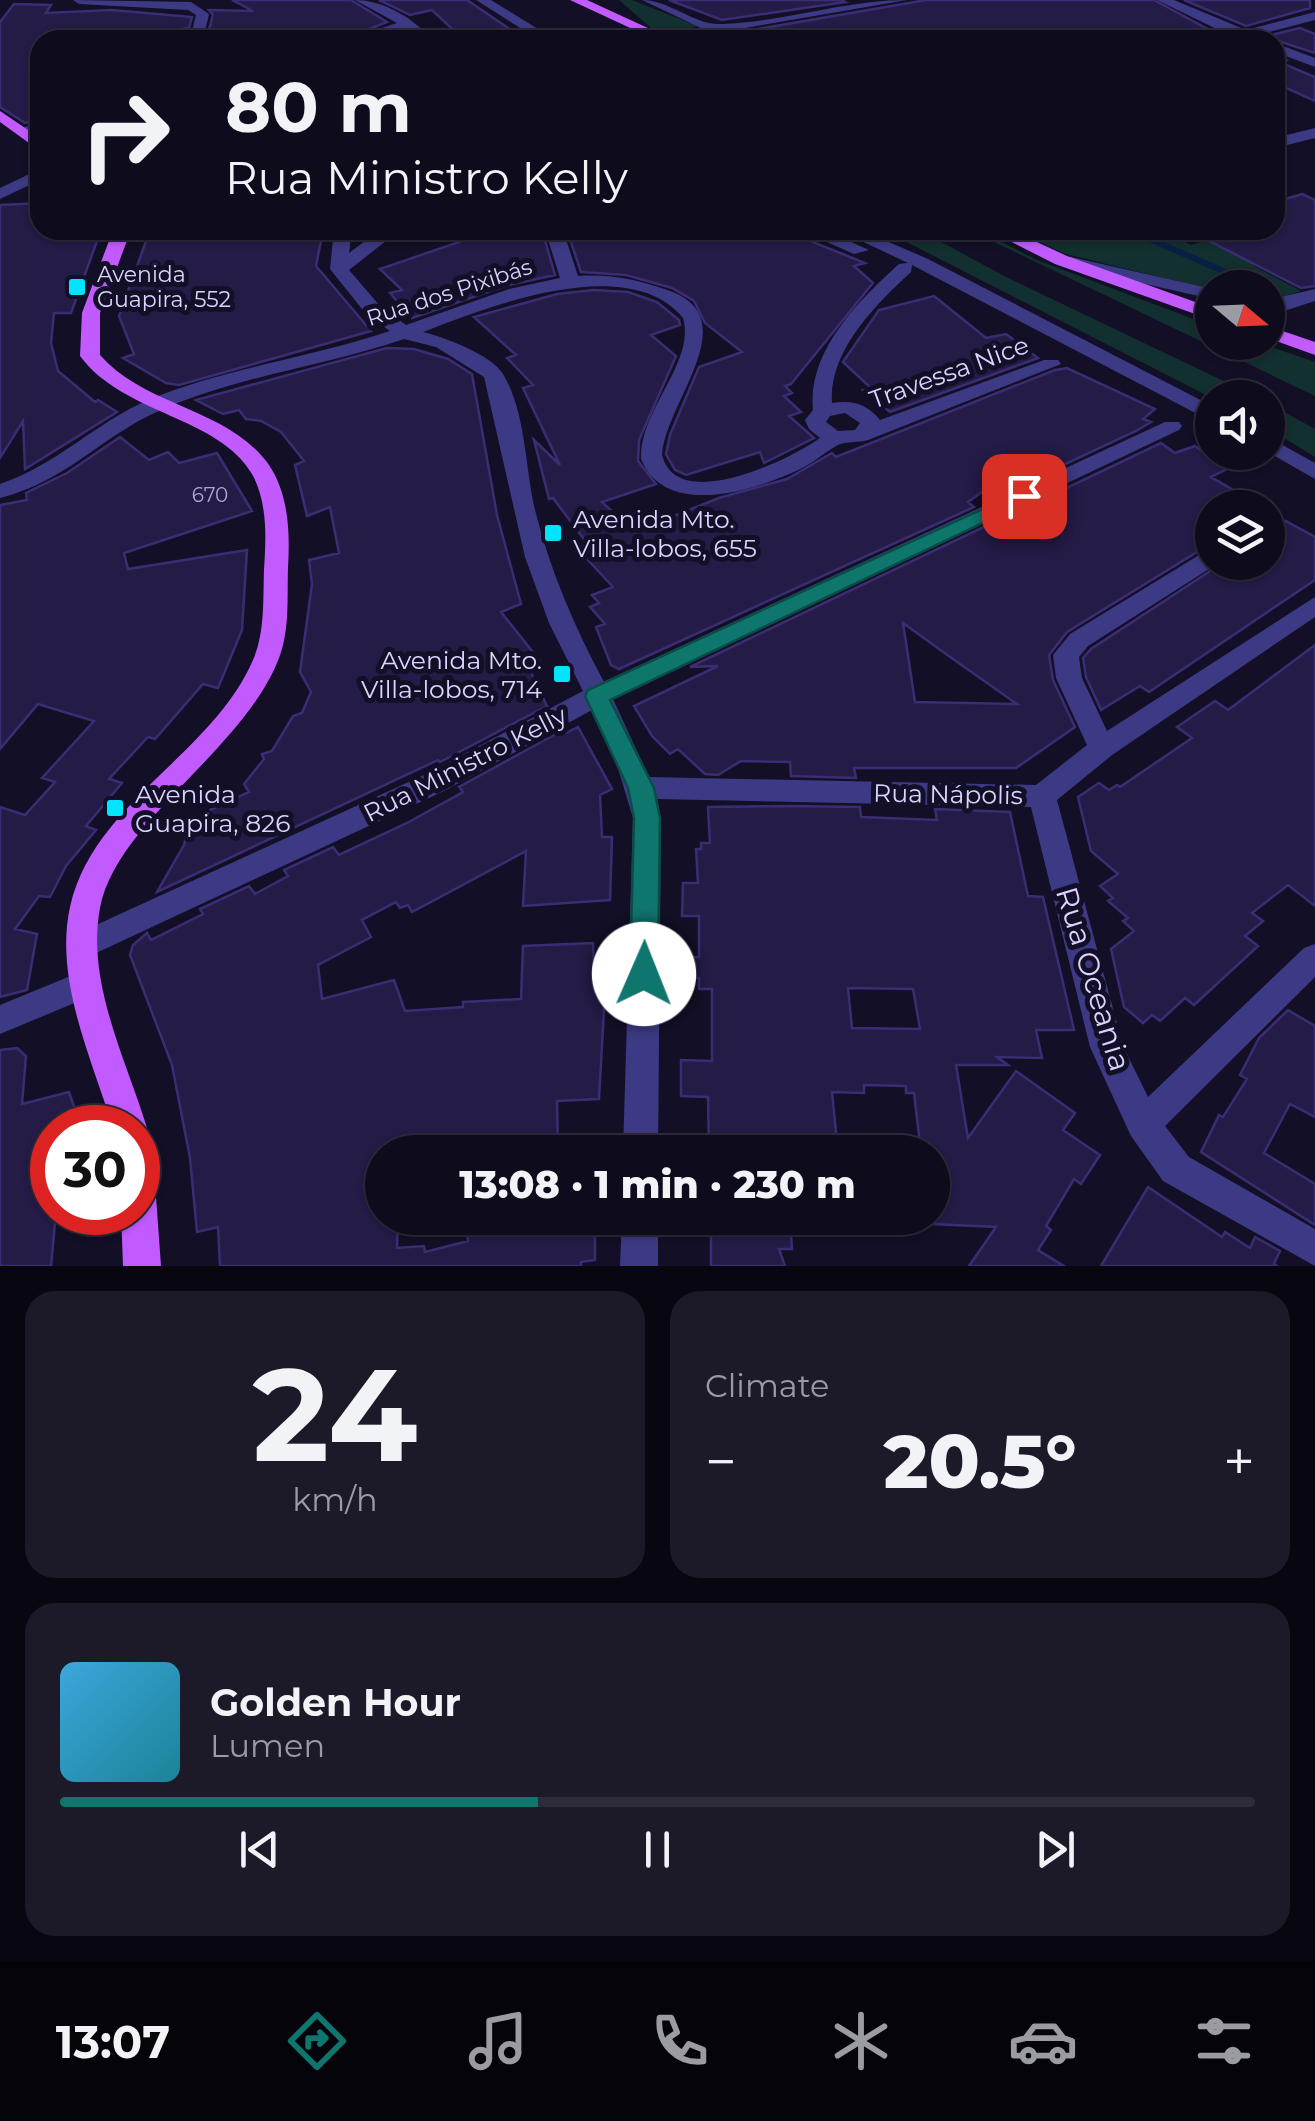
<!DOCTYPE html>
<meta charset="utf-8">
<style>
:root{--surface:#0e0b1c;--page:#1c1929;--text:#f1f3f6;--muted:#9b9ba3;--line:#2e2b3b;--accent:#0f766e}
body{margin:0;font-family:Montserrat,sans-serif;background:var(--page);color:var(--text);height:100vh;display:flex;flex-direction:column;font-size:38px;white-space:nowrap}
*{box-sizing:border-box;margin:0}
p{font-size:32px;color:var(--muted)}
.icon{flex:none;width:55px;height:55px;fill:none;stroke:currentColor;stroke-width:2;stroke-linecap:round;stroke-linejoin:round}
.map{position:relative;height:1266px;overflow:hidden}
.side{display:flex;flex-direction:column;gap:25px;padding:25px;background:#08060f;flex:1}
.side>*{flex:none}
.hud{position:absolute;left:30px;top:30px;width:1255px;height:210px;border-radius:30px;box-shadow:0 2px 8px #0004,0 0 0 2px var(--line);background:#0e0b1c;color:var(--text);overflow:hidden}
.needle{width:65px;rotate:109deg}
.fabs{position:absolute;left:1195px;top:270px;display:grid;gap:20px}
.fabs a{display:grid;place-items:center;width:90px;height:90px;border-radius:50%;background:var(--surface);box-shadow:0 2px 8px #0004,0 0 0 2px var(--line);font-size:50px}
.speed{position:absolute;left:30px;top:1105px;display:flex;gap:20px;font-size:50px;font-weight:700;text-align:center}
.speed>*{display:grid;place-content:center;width:130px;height:130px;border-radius:50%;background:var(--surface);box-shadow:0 2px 8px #0004,0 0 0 2px var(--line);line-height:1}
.speed .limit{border:15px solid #d22;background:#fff;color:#111}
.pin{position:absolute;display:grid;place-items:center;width:85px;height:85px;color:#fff;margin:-42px;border-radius:20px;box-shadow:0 5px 15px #0006}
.me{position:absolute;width:110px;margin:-55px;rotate:1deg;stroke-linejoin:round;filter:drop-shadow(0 0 8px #0008)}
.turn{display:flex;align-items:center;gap:35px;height:210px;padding:0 30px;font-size:45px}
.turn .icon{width:130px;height:130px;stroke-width:2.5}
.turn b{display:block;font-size:70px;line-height:85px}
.big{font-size:75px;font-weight:800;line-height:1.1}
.side .widget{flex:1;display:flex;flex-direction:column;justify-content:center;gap:15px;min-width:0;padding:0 35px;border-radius:30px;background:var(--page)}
.side .dial{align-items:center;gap:0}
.dial b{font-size:130px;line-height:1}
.song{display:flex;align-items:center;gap:30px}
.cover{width:120px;height:120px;border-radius:15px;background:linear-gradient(135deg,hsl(200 70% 55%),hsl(190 70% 35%))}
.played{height:10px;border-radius:5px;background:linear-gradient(90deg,var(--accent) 40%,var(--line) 40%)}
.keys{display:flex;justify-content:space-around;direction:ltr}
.heat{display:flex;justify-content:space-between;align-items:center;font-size:55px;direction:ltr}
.side .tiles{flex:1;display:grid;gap:25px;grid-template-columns:1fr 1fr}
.widget:last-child{grid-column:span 2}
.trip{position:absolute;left:365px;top:1135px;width:585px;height:100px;border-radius:50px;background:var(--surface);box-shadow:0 2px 8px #0004,0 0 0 2px var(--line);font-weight:800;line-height:100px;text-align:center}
.dock{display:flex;height:160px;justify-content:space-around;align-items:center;background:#06040b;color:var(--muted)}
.dock .icon{width:70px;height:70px}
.dock .selected{color:var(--accent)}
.dock b{font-size:45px;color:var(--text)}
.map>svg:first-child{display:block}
.green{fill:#12302f}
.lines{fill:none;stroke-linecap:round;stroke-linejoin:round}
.stream{stroke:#0a1f44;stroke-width:6}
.building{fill:#241b47;stroke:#3b2d73;stroke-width:2.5;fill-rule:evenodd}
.minor{fill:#3d3a85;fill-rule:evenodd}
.major{fill:#c25bff;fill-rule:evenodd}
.route{fill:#0f766e;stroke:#0a4d48;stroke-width:2.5}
.poi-dot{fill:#00e5ff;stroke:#130f26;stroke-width:4}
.labels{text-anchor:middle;stroke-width:10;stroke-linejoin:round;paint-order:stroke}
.number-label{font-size:20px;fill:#aca6d1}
.far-poi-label{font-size:22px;fill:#d9d4ff;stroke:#130f26;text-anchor:start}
.far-street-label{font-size:22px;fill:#d9d4ff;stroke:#130f26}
.street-label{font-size:25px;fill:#d9d4ff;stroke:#130f26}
.poi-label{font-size:25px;fill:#d9d4ff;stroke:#130f26;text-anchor:start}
.near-street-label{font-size:30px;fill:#d9d4ff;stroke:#130f26}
</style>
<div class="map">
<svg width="1315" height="1266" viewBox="0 0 1315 1266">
<rect width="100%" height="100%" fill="#130f26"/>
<path class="green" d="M619,0H632L698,26L666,35L651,28Z
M883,230H919L1008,278L1257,397L1212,398Z
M969,230H978L1037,260L1212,326V342L1260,343L1315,362V396Z
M1164,230L1191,245L1239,230H1275L1281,255L1254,266L1301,291L1268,302V288L1212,290L1066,254L1015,231Z
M1268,403L1315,429V457L1268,428Z"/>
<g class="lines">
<path class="stream" d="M1129,230L1262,288
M1268,290L1283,298"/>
</g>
<path class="building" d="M232,0H351L387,22L342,40H252L249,34H213L214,29L209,30L213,15L209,10L253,11Z
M379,0H467L526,40H464L432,10L410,15Z
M669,0H841L845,2L722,20Z
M926,0H1154L1213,32L1173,40L1150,30H1132L1094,40H767L741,32Z
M1184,0H1310V8L1246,26Z
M14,4L51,5L46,13L112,10L192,17L189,28L130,36L127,40H40V47L36,48L35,89L40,88V119L25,123L0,107V22Z
M1300,28L1315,34V53L1275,40V34Z
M1275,56L1286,60L1279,62L1315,77V101L1275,83Z
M1302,194L1315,200V286L1301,288L1188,230H1275V202Z
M40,203V230H101L71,313H54L51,343L58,371L95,402L98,400L117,412L25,469L23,421L0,458V205Z
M150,230H323L316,266L371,331L179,385L166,383L123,358L134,354L119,316Z
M494,230L514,235L542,230L555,275L508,285L412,318L390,293L402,290L380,269Z
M567,230H783L865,263L854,266L873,283L791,384L785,386L792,393L784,396L801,412L789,416L814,438L764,463L760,452L686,475L675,470L666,454L670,435L699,367L742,352L705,323L694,301L672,288L626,275L581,272Z
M594,290L628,292L657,302L679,320L680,325L651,335L676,356L639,440L638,461L656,484L602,502L634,532L719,498L787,479L832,453L836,457L1055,370L1067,368L1155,409L1143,419L1151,422L1136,431L1012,489L997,481L968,502L974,507L619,669L611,665L596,627L605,624L590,607L599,603L592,595L613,587L575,546L586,542L553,498L549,499L534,440L560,465L523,388L533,385L507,358L516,355L474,317L557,294Z
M934,296L986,338L1006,334L1038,358L890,412L863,390L871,388L843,362L879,310Z
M387,348L414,349L448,359L472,374L497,515L521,604L501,612L540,661L528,666L547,706L440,762L438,760L157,892L184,845L191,817L207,816L210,810L249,792L244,784L264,759L262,754L272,751L293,716L302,713L311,692L300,672L312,584L309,560L339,553L330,507L307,516L295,465L304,461L281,432L261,421L246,419L239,410L223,414L196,400Z
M120,437L149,460L168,452L179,463L217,453L252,511L124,553L128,569L247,550L242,630L218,688L203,684L155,739L148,737L109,779L122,783L86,826L96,830L66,866L50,897L39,896L15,929L37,934L27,990L0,997V807L25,815L55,782L42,778L94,721L38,704L0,749V505L27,500L26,493L67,473Z
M1161,443L1175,453L1195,446L1227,469L1211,477L1264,508H1212V547L1202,549L1067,632L1049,655L1053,680L1075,727L1016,768H854L856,778L791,776L790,762L741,761L718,775L705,774L678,749L670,754L652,736L634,706L718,666L690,667L992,523L1000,530L1053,510L1037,502ZM903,623L953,659L1017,704L915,702Z
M1286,521L1315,537V580L1149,692L1140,686L1101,710L1086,677L1083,658L1091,649L1224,562H1268V533Z
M1315,645V906L1288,885L1252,913L1263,921L1245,936L1258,946L1194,1005L1185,998L1160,1021L1152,1015L1143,1023L1124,1007L1111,949L1134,931L1123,921L1128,918L1108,901L1113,898L1100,886L1118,874L1091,851L1078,797L1099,783L1109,790L1117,785L1120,787L1192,738L1177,727L1215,701L1228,710Z
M578,727L612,789L600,795L602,837H612L610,900L523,906L526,851L412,912L408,905L400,908L396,902L362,920L371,937L318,965L322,999L394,980L405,1011L463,1007V1002L521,999L523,946L593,943L595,992H605L599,1099L557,1101L558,1152H382V1218H398L397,1248L424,1246L425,1252L468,1241L466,1218H563V1235L595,1232V1260L581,1262V1266H220L218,1227L197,1232L190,1158L172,1065L130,955L133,945L147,933L151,940L203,914L200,909L249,886L255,894L288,876L284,870L333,847L339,855L407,823L463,792L459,787L563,730L566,733Z
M793,806L860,807L861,817L937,820L935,809L1010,812L1028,896L1043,897L1074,1030H1036L1042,1058L997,1057L1008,1065H956L968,1138L1016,1071L1075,1113L1063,1130L1100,1155L1081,1184L1074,1179L1046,1226L1051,1230L1038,1250L1064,1266H969L996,1227L932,1224V1152H921L914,1093H906V1086L864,1085V1093L832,1092L838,1152H709L708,1097L681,1096V1060L712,1061V989H699V978H682V957H699V916H682L683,883H698L696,849H701V843H710L708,807ZM848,988L913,989L920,1029L852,1028Z
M1288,1010L1315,1026V1117L1290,1104L1264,1153L1315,1184V1225L1201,1152L1219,1115L1223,1117L1247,1079L1240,1075L1259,1038Z
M17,1048L26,1056L22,1104L69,1092L80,1124L49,1130L46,1179L52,1177V1212H56L51,1266H0V1050Z
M1148,1187L1222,1237L1225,1232L1250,1248L1255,1237L1280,1251L1274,1264L1277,1266H1101Z
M711,1218L790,1221L792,1249H779L785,1266H711Z"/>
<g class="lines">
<path class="minor" d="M73,0L191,2L209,14L203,40H131L192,31L196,15L188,10L79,4Z
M355,0C384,0 414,19 433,40H418L407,29L368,40H346L397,23Z
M476,0H491L556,40H539Z
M642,0C670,0 695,26 722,24C784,22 845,0 907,0L675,40L655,38L701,28Z
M1157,0H1174L1246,30L1315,12V20L1258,35L1266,40L1235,38Z
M1275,43L1315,58V67L1275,52Z
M40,122V132L21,136L13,131Z
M1315,128V138L1275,148V138Z
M40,169V180L0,199V188Z
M334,230H352L349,253L380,230H400L349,270L380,306L406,325L509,289L560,278L545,230H563L578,276C611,274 639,280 670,291C747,319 665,403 662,455C677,515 791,459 820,438L809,429L805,420L813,410C807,352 858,301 899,264L908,263L838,230H861L928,259L1212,406V420L1205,418L912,265L911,272C876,304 828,352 832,403C853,400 867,404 880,420L1044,360H1058L1061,364L868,440C859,443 846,441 838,445C826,451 816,461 804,467C761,489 666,521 641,459C639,410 696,362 683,318C629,251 487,307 423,332C444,337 492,355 503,374C526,412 525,468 535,510C550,570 574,626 604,682L1165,422H1179L1182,426L1179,430L613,699L649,777L1036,785L1087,745L1056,678L1053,655L1070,634L1204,552L1212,550V562H1220L1088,646L1079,657L1082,678L1107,731L1315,597V617L1112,755L1057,800L1123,1046L1148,1097L1304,948L1315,944V977L1165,1126L1189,1157L1315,1229V1266L1163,1181L1131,1136L1090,1047L1031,807L656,799L661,818L658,1152H623L633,818L616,762L592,710L446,790L94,954L83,958L72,954L67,945L72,936L426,774L583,691L549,623L525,557L484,377L436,347L404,339C325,366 238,376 161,410C102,435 68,481 0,498V484C58,464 94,424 146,401C224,368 310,358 390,331L366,314L330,269ZM845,413L860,423L855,430L838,431L826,422L830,416Z
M800,230H824L869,250L854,254Z
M1071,257L1212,289V299L1065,266L1062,262Z
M1315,289V301L1284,311L1268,310V300Z
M1268,437L1315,463V479L1268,452Z
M85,970L96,974L101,984L96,994L0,1034V1005Z
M622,1218H658V1266H620Z"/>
<path class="major" d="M570,0H587L674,40H656Z
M0,111L40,138V151L0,122Z
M113,230H131L100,313V355C145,407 229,408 269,465C289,495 290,533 288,568C287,597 290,630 279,658C244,750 116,822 100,908C86,982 126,1059 147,1128L138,1141V1128H113C92,1059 54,980 70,907C93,803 212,755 253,660C265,633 263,599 264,570C266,539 268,503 252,474C218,416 124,415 80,356L82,313Z
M988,230H1011L1067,256L1212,308V320L1055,264Z
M1268,326L1315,342V355L1268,338Z
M138,1179L151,1185L156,1197L161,1266H123L121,1212H138Z"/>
</g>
<path class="route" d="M1024,490L1031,492V500L610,700L654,788L660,818L658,974L654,983L644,987L634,983L630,974L634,818L628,788L585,696L588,690Z"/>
<g class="poi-dot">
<rect x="67" y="277" width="20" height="20" rx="5"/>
<rect x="543" y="523" width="20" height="20" rx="5"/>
<rect x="552" y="664" width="20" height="20" rx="5"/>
<rect x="105" y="798" width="20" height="20" rx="5"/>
</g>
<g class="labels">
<g class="number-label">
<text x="210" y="502">670</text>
</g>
<g class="far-poi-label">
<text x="97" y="282">Avenida<tspan x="97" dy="25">Guapira, 552</tspan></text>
</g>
<g class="far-street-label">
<text transform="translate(449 292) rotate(-18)" y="8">Rua dos Pixibás</text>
</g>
<g class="street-label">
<text transform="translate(949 372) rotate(-20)" y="9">Travessa Nice</text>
<text transform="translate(465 764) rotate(-27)" y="9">Rua Ministro Kelly</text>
<text transform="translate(948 794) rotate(1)" y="9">Rua Nápolis</text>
</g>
<g class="poi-label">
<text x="573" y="528">Avenida Mto.<tspan x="573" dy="29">Villa-lobos, 655</tspan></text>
<text x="542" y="669" text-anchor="end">Avenida Mto.<tspan x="542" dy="29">Villa-lobos, 714</tspan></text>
<text x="135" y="803">Avenida<tspan x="135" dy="29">Guapira, 826</tspan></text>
</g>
<g class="near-street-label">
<text transform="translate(1093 979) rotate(73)" y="10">Rua Oceania</text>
</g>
</g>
</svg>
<div class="fabs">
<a><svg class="needle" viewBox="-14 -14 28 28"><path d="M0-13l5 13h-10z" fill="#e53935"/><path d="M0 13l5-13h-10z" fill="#9b9ba3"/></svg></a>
<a><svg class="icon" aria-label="sound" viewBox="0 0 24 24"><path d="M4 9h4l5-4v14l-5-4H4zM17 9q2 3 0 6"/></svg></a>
<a><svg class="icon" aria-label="layers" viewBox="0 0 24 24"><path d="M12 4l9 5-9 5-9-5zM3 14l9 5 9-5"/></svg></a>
</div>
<div class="speed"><div class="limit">30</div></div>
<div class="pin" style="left:1024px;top:496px;background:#d93025"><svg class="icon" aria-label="arrive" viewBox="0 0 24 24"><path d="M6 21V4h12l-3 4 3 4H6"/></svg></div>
<svg class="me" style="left:644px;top:974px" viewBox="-20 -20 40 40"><circle r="19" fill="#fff"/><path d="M0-13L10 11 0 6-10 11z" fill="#0f766e"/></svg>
<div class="trip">13:08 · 1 min · 230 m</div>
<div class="hud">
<div class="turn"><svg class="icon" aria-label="right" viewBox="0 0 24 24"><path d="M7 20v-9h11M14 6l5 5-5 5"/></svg><div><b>80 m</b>Rua Ministro Kelly</div></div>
</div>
</div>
<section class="side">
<div class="tiles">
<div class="widget dial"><b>24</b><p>km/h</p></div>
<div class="widget"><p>Climate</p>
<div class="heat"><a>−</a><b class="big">20.5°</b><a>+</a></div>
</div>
<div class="widget">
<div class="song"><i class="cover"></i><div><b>Golden Hour</b><p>Lumen</p></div></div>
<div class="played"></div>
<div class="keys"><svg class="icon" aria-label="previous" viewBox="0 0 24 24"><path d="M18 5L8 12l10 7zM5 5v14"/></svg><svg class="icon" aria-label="pause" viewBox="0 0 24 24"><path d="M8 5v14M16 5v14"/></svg><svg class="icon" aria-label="next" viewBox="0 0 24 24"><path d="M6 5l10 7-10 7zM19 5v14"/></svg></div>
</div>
</div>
</section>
<nav class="dock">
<b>13:07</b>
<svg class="icon selected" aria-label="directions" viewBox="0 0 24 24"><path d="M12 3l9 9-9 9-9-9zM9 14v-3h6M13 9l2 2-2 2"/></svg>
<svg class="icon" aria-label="music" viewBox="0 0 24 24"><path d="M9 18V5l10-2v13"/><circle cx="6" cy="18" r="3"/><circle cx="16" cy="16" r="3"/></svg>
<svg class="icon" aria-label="phone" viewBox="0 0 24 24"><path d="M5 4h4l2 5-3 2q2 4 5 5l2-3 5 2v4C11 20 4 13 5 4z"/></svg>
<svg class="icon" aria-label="climate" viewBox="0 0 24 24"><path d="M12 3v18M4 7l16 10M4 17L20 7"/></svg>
<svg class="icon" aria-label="car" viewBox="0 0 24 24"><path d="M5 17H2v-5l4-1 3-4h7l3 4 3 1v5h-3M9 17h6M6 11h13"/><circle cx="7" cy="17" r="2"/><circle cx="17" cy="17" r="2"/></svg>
<svg class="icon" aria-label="filters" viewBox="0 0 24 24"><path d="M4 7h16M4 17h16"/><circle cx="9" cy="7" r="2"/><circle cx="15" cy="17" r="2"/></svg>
</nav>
